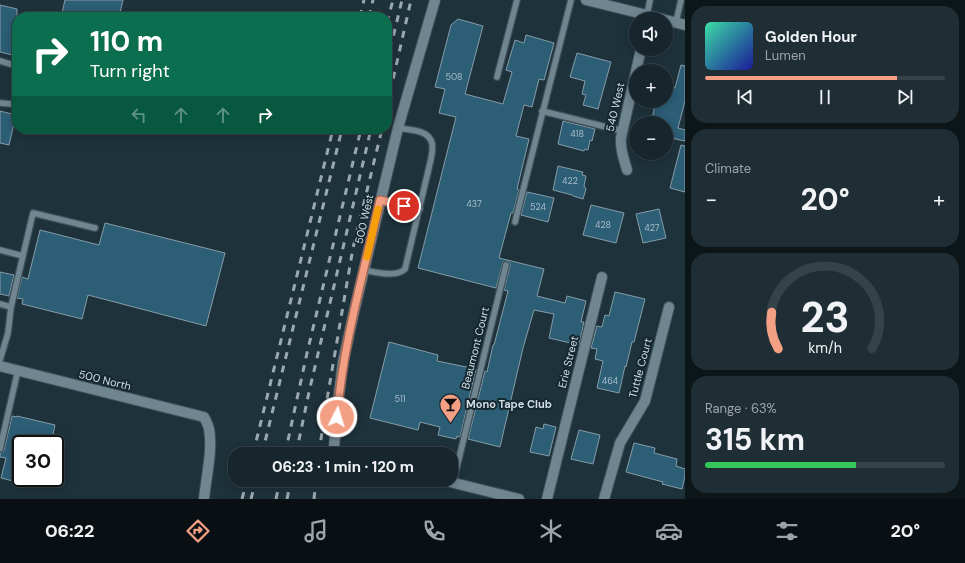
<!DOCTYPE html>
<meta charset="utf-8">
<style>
:root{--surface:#16262c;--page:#1f2e34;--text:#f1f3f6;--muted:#9ea5a9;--line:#354348;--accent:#f39f84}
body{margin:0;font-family:"DM Sans",sans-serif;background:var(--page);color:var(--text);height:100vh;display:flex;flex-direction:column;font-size:15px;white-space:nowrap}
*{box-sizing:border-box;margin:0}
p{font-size:13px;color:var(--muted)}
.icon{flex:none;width:22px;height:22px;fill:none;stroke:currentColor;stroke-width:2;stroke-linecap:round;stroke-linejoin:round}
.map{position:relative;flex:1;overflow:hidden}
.details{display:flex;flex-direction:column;gap:6px;padding:6px;background:#0c1518;width:280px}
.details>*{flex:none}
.top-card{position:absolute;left:12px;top:12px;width:380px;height:122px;border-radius:16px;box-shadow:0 2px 10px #0003,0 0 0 1px var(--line);background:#0b6e4f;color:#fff;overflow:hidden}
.fabs{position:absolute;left:629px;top:12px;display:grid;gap:8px}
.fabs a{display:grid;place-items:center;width:44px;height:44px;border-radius:50%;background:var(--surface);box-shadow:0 2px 10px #0003,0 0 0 1px var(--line);font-size:20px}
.speed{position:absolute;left:12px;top:435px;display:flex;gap:8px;font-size:20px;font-weight:700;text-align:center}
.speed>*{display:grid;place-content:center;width:52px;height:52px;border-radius:50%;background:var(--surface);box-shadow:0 2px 10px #0003,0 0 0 1px var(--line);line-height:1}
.speed .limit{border:2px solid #111;border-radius:6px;background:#fff;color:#111}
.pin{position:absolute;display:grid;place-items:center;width:34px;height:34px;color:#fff;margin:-17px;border:2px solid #fff;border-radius:50%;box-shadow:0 1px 4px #0007}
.me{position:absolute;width:44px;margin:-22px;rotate:5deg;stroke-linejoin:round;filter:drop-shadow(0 0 3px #0008)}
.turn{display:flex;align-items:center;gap:14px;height:84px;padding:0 12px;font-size:18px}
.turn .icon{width:52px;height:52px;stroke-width:2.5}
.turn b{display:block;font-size:28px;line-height:34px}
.lanes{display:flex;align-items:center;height:38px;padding:0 12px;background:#0003;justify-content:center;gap:20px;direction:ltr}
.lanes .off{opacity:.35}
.big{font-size:30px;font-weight:700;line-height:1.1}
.details .card{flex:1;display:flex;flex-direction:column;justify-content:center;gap:6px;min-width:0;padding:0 14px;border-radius:16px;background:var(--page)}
.details .dial{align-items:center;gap:0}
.dial svg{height:104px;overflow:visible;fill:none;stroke:var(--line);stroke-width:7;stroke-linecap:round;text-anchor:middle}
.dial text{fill:var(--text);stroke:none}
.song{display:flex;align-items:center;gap:12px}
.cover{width:48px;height:48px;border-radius:6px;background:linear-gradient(135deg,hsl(160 70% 55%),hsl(240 70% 35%))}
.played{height:4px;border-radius:2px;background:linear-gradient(90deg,var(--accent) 80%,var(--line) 80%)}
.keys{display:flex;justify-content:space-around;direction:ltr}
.heat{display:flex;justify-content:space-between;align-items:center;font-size:22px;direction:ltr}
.charge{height:6px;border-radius:3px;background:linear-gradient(90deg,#34c759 63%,var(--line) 0)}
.trip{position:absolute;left:228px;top:447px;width:230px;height:40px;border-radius:16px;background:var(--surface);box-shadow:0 2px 10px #0003,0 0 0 1px var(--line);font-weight:700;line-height:40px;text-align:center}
.tabs{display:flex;height:64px;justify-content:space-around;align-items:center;background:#090f12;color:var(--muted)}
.tabs .icon{width:28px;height:28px}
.tabs .active{color:var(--accent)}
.tabs b{font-size:18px;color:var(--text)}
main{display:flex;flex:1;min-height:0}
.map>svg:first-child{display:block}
.building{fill:#2c5e76;stroke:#869ca8}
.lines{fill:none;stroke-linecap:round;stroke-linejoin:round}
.service-casing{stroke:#405058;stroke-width:8}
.minor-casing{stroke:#405058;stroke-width:12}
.service{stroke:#6f8590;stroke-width:5.5}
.minor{stroke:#6f8590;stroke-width:10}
.rail{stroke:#9aa9af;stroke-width:3;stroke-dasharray:7 7;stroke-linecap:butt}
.route-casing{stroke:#9e6756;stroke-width:10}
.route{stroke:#f39f84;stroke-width:7}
.slow{stroke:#f59e0b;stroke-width:7}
.labels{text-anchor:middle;stroke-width:4;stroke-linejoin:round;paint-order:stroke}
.number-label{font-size:9px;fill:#a8bdc8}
.street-label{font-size:11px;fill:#d1dde3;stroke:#152831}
.poi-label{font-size:11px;font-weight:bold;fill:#d1dde3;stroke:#152831;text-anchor:start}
</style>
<main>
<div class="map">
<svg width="685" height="499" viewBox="0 0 685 499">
<rect width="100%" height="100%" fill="#1e323b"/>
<path class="building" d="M65,0H123L119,17H61Z
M0,5L17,9V33L12,55L0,52Z
M458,19L483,26L465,94L503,104L512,72L506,70L515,40L524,43L526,35L554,43L544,80L539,79L532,107L524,105L516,136L529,139L517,189L519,190L513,213H511L499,258L544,269L537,296L565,303L567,296L586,301L581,322H584L579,345L549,338L554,314L534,310L523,348L500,447L468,439L485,371L487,372L493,345H494L508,291L504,290L510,266V263L507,261L503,262L496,288L418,268L456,117L439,113L445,89L435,87L451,25Z
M577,53L611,62L598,109L583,105L586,95L582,94L585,81L570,77Z
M681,65L685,66V101L678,128L685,130V141L666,137V123H651L656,101H666V85L675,88Z
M0,111L16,115L9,145L0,143Z
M563,121L595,129L592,141L590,140L588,150L585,149L584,151L558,144Z
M681,145L685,146V192L670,188Z
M558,166L583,172L582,175L586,176L584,186L586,189L583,199L573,196L572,195L553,190Z
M527,192L554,198L548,222L521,215Z
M591,205L624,213L616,243L583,235Z
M659,209L666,238L643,243L636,214Z
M105,223L225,253L206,326L88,295L82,319L22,304L23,299L17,298L22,277L28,279L40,230L99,245Z
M0,272L14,275L9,296L0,294Z
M615,292L645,299L634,342H632L626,367L625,366L619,393L597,388L603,361L595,359L597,349L591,348L597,326L602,327L605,315L609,316Z
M389,342L438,355L437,361L476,369L460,437L457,436L456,439L438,435L440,427L420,422L418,430L370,418Z
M12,416L17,417V416L55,425L51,444H21V483L1,478L6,458L0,457V453L3,452L4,450Z
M544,424L556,427L549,456L530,452L536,427L543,429Z
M579,430L600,435L593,464L571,459Z
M634,443L655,448L654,453L677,459L676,466L685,469V476L682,489L662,484L663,482L626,472Z"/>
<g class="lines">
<defs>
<path id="service" d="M647,15L650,0
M676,22L681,0
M0,61L17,66
M497,77L517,0
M0,103L12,104L17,103
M542,111L622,131
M380,200L420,209
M515,222L571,0
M0,250L23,256
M364,270C375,272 396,278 405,269L431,159C432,154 433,148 432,143C428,129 409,130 398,128
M0,304L11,307L8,333L0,360
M11,307L33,213L95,228
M0,449L18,370
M453,483L506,265"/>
<path id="minor" d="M586,0L663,19
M666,20L685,25
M627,170C624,159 620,150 621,138L641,49
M0,366L204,417C206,421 208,424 209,429C213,449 206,478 204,499
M340,454L338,453L334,447L339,393L343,362L353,316L398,128L435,0
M442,480L519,499
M547,499L602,277
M604,499L620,443L645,401L669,307"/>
</defs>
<use href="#service" class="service-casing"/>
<use href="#minor" class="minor-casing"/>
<use href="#service" class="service"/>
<use href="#minor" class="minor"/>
<path class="rail" d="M360,17L364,0
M369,17L373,0
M387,23L393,0
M387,63L402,0
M387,106L411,0
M253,454L333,129
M262,454L342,129
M285,454L307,353L361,129
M296,454L309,392L371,129
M319,454L324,417L353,248L382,129
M242,499L247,480
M251,499L256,480
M276,499L280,480
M287,499L291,480
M314,499L316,480"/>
</g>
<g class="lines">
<defs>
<path id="route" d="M337,417C343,343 364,272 380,200L404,206"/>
</defs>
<use href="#route" class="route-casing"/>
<use href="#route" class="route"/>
<path class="slow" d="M367,257L378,209"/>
</g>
<defs>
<symbol id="bar-pin" viewBox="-11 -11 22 30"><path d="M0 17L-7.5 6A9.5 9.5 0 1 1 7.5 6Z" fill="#f39f84" stroke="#152831"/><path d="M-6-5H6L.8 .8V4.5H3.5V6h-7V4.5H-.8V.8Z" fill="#111"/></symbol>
</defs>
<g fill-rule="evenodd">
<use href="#bar-pin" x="438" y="392" width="25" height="34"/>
</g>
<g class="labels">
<g class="number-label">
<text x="454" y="80">508</text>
<text x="577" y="137">418</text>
<text x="570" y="184">422</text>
<text x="474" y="207">437</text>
<text x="538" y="210">524</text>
<text x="603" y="228">428</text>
<text x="652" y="231">427</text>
<text x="610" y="384">464</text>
<text x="400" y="402">511</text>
</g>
<g class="street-label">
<text transform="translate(615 107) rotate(-77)" y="4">540 West</text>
<text transform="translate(364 219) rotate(-77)" y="4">500 West</text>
<text transform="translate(475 348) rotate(-76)" y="4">Beaumont Court</text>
<text transform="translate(568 362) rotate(-76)" y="4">Erie Street</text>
<text transform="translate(640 368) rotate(-75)" y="4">Tuttle Court</text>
<text transform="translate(105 380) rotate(14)" y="4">500 North</text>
</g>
<g class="poi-label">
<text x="466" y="408">Mono Tape Club</text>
</g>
</g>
</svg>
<div class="fabs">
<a><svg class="icon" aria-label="sound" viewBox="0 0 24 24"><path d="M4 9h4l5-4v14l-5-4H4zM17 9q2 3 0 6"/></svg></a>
<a>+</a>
<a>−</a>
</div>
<div class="speed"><div class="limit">30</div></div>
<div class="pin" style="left:404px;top:206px;background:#d93025"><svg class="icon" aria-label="arrive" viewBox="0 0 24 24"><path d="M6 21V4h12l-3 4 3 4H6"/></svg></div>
<svg class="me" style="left:337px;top:417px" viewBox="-20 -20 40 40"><circle r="17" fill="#f39f84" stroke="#fff" stroke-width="3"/><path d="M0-11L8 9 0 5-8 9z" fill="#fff"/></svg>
<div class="trip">06:23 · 1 min · 120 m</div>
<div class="top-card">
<div class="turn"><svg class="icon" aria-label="right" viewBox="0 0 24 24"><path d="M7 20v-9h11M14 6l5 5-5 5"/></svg><div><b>110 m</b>Turn right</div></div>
<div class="lanes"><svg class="icon off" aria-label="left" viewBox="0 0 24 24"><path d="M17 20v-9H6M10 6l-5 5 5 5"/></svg><svg class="icon off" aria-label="ahead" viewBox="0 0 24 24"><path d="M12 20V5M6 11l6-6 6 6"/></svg><svg class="icon off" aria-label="ahead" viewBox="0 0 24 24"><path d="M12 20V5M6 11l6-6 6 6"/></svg><svg class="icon" aria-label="right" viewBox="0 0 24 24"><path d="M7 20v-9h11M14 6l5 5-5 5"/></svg></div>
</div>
</div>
<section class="details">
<div class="card">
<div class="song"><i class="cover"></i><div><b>Golden Hour</b><p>Lumen</p></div></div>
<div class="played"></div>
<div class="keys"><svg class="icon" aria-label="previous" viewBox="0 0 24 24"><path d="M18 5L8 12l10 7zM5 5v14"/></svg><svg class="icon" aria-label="pause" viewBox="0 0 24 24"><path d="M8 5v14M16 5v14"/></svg><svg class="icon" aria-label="next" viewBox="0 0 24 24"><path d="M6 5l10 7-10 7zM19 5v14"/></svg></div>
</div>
<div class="card"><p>Climate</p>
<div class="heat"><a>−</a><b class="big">20°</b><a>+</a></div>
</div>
<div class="card dial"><svg viewBox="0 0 100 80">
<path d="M14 69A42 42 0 1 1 86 69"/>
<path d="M14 69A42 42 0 0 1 9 41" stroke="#f39f84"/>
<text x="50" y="56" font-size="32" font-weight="700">23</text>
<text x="50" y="72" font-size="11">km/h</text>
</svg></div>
<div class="card"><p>Range · 63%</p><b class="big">315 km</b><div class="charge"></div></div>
</section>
</main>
<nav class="tabs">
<b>06:22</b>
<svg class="icon active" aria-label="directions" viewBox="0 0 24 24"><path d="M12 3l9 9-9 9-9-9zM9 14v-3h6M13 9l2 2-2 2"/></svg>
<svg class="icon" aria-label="music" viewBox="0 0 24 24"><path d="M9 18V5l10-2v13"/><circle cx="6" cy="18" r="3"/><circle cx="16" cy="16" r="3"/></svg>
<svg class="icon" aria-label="phone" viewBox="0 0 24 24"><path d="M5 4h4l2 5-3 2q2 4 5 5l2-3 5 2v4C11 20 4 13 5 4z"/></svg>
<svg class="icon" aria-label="climate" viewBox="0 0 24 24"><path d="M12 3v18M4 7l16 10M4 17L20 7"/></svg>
<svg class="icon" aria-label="car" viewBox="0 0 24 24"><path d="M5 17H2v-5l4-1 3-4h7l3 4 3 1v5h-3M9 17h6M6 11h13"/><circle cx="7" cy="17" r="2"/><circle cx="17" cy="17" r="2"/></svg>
<svg class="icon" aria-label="filters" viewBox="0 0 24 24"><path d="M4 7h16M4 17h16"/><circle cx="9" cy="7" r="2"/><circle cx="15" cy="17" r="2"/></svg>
<b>20°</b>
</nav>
